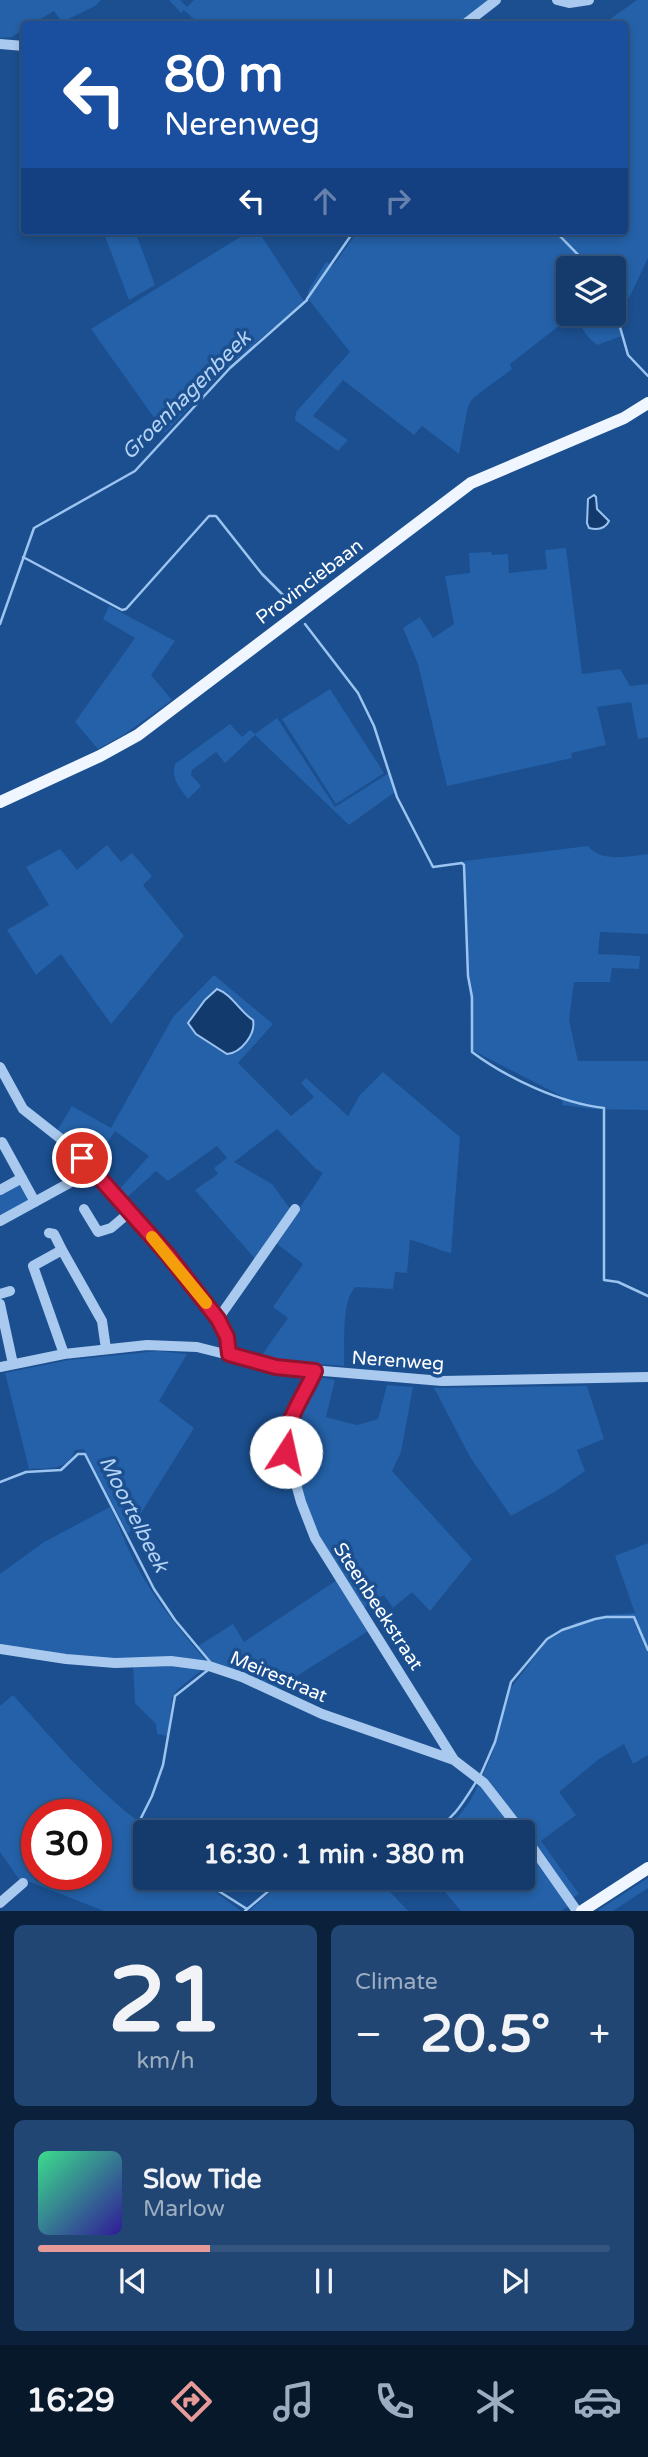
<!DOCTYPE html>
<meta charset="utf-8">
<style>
:root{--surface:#143b6b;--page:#214673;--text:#f1f3f6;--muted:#9dadc1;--line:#33557e;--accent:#e69b98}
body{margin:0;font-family:"Varela Round",sans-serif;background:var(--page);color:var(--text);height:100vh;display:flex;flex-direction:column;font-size:26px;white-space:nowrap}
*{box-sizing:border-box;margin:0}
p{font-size:23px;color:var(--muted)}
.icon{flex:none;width:38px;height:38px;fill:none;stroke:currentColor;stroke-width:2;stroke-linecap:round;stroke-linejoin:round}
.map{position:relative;height:1911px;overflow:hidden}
.drawer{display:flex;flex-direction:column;gap:14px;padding:14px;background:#0b203b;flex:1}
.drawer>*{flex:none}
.top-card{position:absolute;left:21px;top:21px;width:607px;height:214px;border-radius:7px;box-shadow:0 4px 10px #0003,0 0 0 2px var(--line);background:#1a4fa0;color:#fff;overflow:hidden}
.controls{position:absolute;left:556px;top:256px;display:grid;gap:14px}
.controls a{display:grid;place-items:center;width:70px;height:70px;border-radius:7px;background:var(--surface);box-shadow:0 4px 10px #0003,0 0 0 2px var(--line);font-size:35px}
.speed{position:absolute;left:21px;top:1799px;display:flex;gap:14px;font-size:35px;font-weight:700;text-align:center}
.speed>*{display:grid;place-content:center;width:91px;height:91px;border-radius:50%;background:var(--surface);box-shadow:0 4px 10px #0003,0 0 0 2px var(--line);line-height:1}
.speed .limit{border:10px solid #d22;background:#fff;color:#111}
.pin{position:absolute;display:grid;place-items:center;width:60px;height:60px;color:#fff;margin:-30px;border:4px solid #fff;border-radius:50%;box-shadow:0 2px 7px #0007}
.me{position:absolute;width:77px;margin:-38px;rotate:10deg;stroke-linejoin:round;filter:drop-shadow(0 0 5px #0008)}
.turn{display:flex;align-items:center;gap:24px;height:147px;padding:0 28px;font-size:32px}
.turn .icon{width:91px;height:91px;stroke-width:2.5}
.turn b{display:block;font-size:49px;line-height:60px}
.lanes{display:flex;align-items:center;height:66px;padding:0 28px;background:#0003;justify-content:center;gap:35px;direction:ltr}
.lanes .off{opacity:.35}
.big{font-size:52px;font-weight:700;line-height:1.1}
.drawer .widget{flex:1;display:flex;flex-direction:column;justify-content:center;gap:10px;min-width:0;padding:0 24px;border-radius:10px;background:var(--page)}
.drawer .dial{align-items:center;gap:0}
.dial b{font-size:91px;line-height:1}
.song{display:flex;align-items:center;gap:21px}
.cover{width:84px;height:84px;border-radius:10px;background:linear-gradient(135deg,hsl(150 70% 55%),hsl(250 70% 35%))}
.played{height:7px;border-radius:4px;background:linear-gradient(90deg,var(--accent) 30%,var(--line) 30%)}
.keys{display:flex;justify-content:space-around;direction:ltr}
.heat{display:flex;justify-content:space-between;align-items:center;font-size:38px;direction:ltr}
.drawer .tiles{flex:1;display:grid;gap:14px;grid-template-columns:1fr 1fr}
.widget:last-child{grid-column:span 2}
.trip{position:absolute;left:133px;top:1820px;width:402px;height:70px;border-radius:7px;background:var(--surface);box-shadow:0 4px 10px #0003,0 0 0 2px var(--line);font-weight:700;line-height:70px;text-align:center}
.tabs{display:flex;height:112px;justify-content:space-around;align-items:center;background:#08182b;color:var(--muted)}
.tabs .icon{width:49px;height:49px}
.tabs .current{color:var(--accent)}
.tabs b{font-size:32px;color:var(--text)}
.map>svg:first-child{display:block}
.green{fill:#2461a8;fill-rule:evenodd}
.water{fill:#123a6d;stroke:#9cc4f0;stroke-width:2}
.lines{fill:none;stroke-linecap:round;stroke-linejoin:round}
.stream{stroke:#9cc4f0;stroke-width:2.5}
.minor{stroke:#a9c9ee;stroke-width:10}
.major{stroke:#f0f6ff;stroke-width:12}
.route-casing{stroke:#92132f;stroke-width:18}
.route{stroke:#e11d48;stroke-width:12}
.slow{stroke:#f59e0b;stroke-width:12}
.labels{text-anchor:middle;stroke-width:7;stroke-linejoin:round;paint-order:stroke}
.street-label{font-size:19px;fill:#fff;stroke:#1b4f8f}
.water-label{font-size:21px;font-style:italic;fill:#b5d3f5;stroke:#1b4f8f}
</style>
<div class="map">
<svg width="648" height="1911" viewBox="0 0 648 1911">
<rect width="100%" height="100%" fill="#1b4f8f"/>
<path class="green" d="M0,0H101L95,6L62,22L54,11L32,24H24V29L12,37L0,38Z
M169,0H180L187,7L194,0H491L460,24H199L184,10L181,13Z
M637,0H648V258L630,296L619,308L622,336L597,345L589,338L573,315L510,364L512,369L473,398L468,406L459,454L422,426L414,435L343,380L313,416L348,440L338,451L295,420L296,412L350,352L309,300L308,291L326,262L333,266L358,231H625V24H603ZM569,268H614V313H569Z
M103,231H135L155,285L129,300Z
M250,231H258L304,301L224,370L165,433L91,329Z
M566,548L582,674L620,669L630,686L648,684V737L638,739L631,702L597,707L606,745L571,753L572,758L447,786L418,664L403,628L420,617L433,638L454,624L445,576L470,573L469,553L491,552L492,555L508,554L509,573L547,569L545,550Z
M109,606L175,641L151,675L172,700L125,734L98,749L75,722L135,638L103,619Z
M330,689L384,773L336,804L282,719Z
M277,718L335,807L389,773L395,792L349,825L255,735L225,763L216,752L192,770L191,775L201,786L188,799C179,787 171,779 175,764L230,724L242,737L250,730L255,734Z
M107,845L121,862L132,853L152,876L143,885L184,936L111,1024L61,954L36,975L7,930L49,905L26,867L60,849L77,870Z
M588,846C601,863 629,856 648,854V934L600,932L598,954L640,956L639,969L612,968L610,982H574L569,1020L578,1061H648V1110L593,1109L562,1105L563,1097L472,1050L464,861Z
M214,975L273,1024L238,1063L291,1116L314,1097L301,1083L306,1078L348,1116L360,1095L383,1072L460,1137L451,1253C437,1250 425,1243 410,1240L407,1273L395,1272L393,1289L356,1287C341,1298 345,1347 344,1366L286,1361L262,1355L288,1318L273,1307L303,1264L276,1243L323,1173L316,1169L277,1129L234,1162L272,1184L291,1210L256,1260L195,1190L218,1174L214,1168L227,1158L217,1146L168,1181L156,1171L124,1200L116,1193L149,1156L115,1131L93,1165L57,1131L72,1106L111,1128L173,1017Z
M21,1183L30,1200L0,1218V1194Z
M158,1351L187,1354L159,1401L194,1428L128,1534L84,1449L75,1450C68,1471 48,1468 29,1469L5,1373L69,1360Z
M317,1377L335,1380L326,1417L357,1425L378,1419L387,1385L413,1387L401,1452L392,1471L472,1559L430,1611L412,1592L393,1608L384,1595L364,1608L323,1546L313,1525L288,1442L290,1429Z
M587,1386L604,1439L577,1450L585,1471L556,1491L511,1516L470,1457L434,1388Z
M110,1507C119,1526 126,1545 135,1563C154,1599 180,1630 206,1661L99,1660L0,1646V1574L44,1542Z
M648,1543V1755L633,1764L624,1744L599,1759L559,1792L576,1815L541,1841L579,1894L572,1898L483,1775L493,1752L510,1689L549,1638L558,1632L575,1627L574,1623L606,1615L635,1613L615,1556Z
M337,1580L370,1630L276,1689L210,1661L198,1646L233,1624L244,1642Z
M162,1664L204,1668L177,1690L172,1698L168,1736L157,1734L156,1724L135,1703L133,1665Z
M13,1695C57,1744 99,1795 153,1832H145V1878H197L241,1911H104L25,1880L21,1882L0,1852V1706ZM37,1815H96V1874H37Z
M478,1785L483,1786L518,1832H435C456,1824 470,1804 478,1785Z
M523,1840L569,1906L561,1911H461L433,1878H523Z
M287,1878H377L408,1911H249Z
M648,1878V1888L613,1911H597Z"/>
<path class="water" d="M594,495L596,497L597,509L609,521C605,529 597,530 589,528L587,523L588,499Z
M217,989C233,995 239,1011 253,1020C256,1034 241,1053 227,1054L196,1034L188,1023L205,1000Z"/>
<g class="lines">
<path class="stream" d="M555,231L591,268
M307,299L354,231
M614,306L628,355L648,376
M23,557L122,610L126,609L209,516H216L262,574L292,604
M0,624L34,528L135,471L230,368L307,300
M305,624L358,693L374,726L397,797L433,867L462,863L464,865L468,976L472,997V1052C507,1078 560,1103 604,1108V1280L618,1282L648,1296
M0,1482L26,1472L61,1470L78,1454H85L154,1589L175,1620L211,1663
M481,1774L495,1742L511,1682L547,1639L562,1630L595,1619L606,1617H634L648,1650
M157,1832L143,1822L141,1818L152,1796L163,1765L175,1696L208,1670
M429,1832C452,1822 463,1803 476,1782
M198,1878L247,1909
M245,1911L284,1878"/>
<path class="minor" d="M557,0L569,3L589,0
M465,24L496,0
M0,44L24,46
M0,1067L23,1109L70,1146L168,1255L218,1319L227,1337L229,1354
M2,1142L35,1202
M0,1190L22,1178
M84,1209L98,1232L111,1228L130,1212
M0,1221L93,1170
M49,1233L54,1234L62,1250
M0,1294L10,1291
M0,1304L13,1364
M218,1319L295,1209
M64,1354L33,1266L62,1250L102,1321L106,1349
M0,1367L64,1354L147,1345L197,1347L276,1367L442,1381L648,1377
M315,1371L306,1394L286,1429L284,1441L301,1502L315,1538L454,1760L484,1783L522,1832
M0,1649L66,1659L115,1663L171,1661L209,1666L242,1677L322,1714L454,1760
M523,1834L577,1911
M0,1903L23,1883"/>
<path class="major" d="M0,802L100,756L138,735L471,483L624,418L648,403
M582,1911L648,1868"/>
</g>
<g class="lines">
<defs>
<path id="route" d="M82,1158L168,1255L218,1319L227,1337L229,1354L276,1367L315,1371C304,1397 282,1423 286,1452"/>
</defs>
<use href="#route" class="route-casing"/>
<use href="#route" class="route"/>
<path class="slow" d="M152,1237L206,1303"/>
</g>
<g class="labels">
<g class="street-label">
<text transform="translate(309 581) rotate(-37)" y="7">Provinciebaan</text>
<text transform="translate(398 1360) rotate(4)" y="7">Nerenweg</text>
<text transform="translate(379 1606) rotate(57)" y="7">Steenbeekstraat</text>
<text transform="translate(279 1676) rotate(23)" y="7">Meirestraat</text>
</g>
<g class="water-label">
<text transform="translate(186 395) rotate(-45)" y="7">Groenhagenbeek</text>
<text transform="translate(134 1514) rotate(63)" y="7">Moortelbeek</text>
</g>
</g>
</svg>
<div class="controls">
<a><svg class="icon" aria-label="layers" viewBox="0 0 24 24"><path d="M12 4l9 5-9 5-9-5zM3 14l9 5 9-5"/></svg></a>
</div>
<div class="speed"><div class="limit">30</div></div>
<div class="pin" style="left:82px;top:1158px;background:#d93025"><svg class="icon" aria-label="arrive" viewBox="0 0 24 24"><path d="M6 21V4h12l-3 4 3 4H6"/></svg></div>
<svg class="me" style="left:286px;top:1452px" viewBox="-20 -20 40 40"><circle r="19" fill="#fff"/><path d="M0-13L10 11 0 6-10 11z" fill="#e11d48"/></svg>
<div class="trip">16:30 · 1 min · 380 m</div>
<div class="top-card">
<div class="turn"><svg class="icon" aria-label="left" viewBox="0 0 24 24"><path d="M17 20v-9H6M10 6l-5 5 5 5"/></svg><div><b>80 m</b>Nerenweg</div></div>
<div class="lanes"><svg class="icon" aria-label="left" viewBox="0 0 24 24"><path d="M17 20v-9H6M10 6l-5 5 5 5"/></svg><svg class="icon off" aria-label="ahead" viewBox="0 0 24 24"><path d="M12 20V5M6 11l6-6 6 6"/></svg><svg class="icon off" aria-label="right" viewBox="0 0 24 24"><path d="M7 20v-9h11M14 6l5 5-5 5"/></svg></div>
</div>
</div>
<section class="drawer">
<div class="tiles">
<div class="widget dial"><b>21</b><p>km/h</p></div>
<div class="widget"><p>Climate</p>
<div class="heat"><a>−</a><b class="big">20.5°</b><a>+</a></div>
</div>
<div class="widget">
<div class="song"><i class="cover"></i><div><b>Slow Tide</b><p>Marlow</p></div></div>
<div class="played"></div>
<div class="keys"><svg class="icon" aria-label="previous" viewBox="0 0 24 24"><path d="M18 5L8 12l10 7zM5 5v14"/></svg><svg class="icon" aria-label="pause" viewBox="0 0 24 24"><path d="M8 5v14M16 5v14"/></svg><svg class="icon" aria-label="next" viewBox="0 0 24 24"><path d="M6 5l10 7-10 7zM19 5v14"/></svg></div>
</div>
</div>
</section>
<nav class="tabs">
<b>16:29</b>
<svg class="icon current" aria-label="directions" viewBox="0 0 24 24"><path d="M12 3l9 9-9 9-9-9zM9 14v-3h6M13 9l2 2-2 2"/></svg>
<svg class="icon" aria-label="music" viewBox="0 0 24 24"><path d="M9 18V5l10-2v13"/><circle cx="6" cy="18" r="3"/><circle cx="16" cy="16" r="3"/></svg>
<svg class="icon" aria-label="phone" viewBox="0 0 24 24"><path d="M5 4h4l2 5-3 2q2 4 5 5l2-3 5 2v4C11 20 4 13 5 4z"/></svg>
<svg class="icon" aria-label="climate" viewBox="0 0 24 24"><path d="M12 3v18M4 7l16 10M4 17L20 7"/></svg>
<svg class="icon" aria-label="car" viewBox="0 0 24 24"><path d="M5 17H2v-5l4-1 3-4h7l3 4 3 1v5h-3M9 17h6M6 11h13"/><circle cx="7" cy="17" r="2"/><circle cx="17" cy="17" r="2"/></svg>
</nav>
